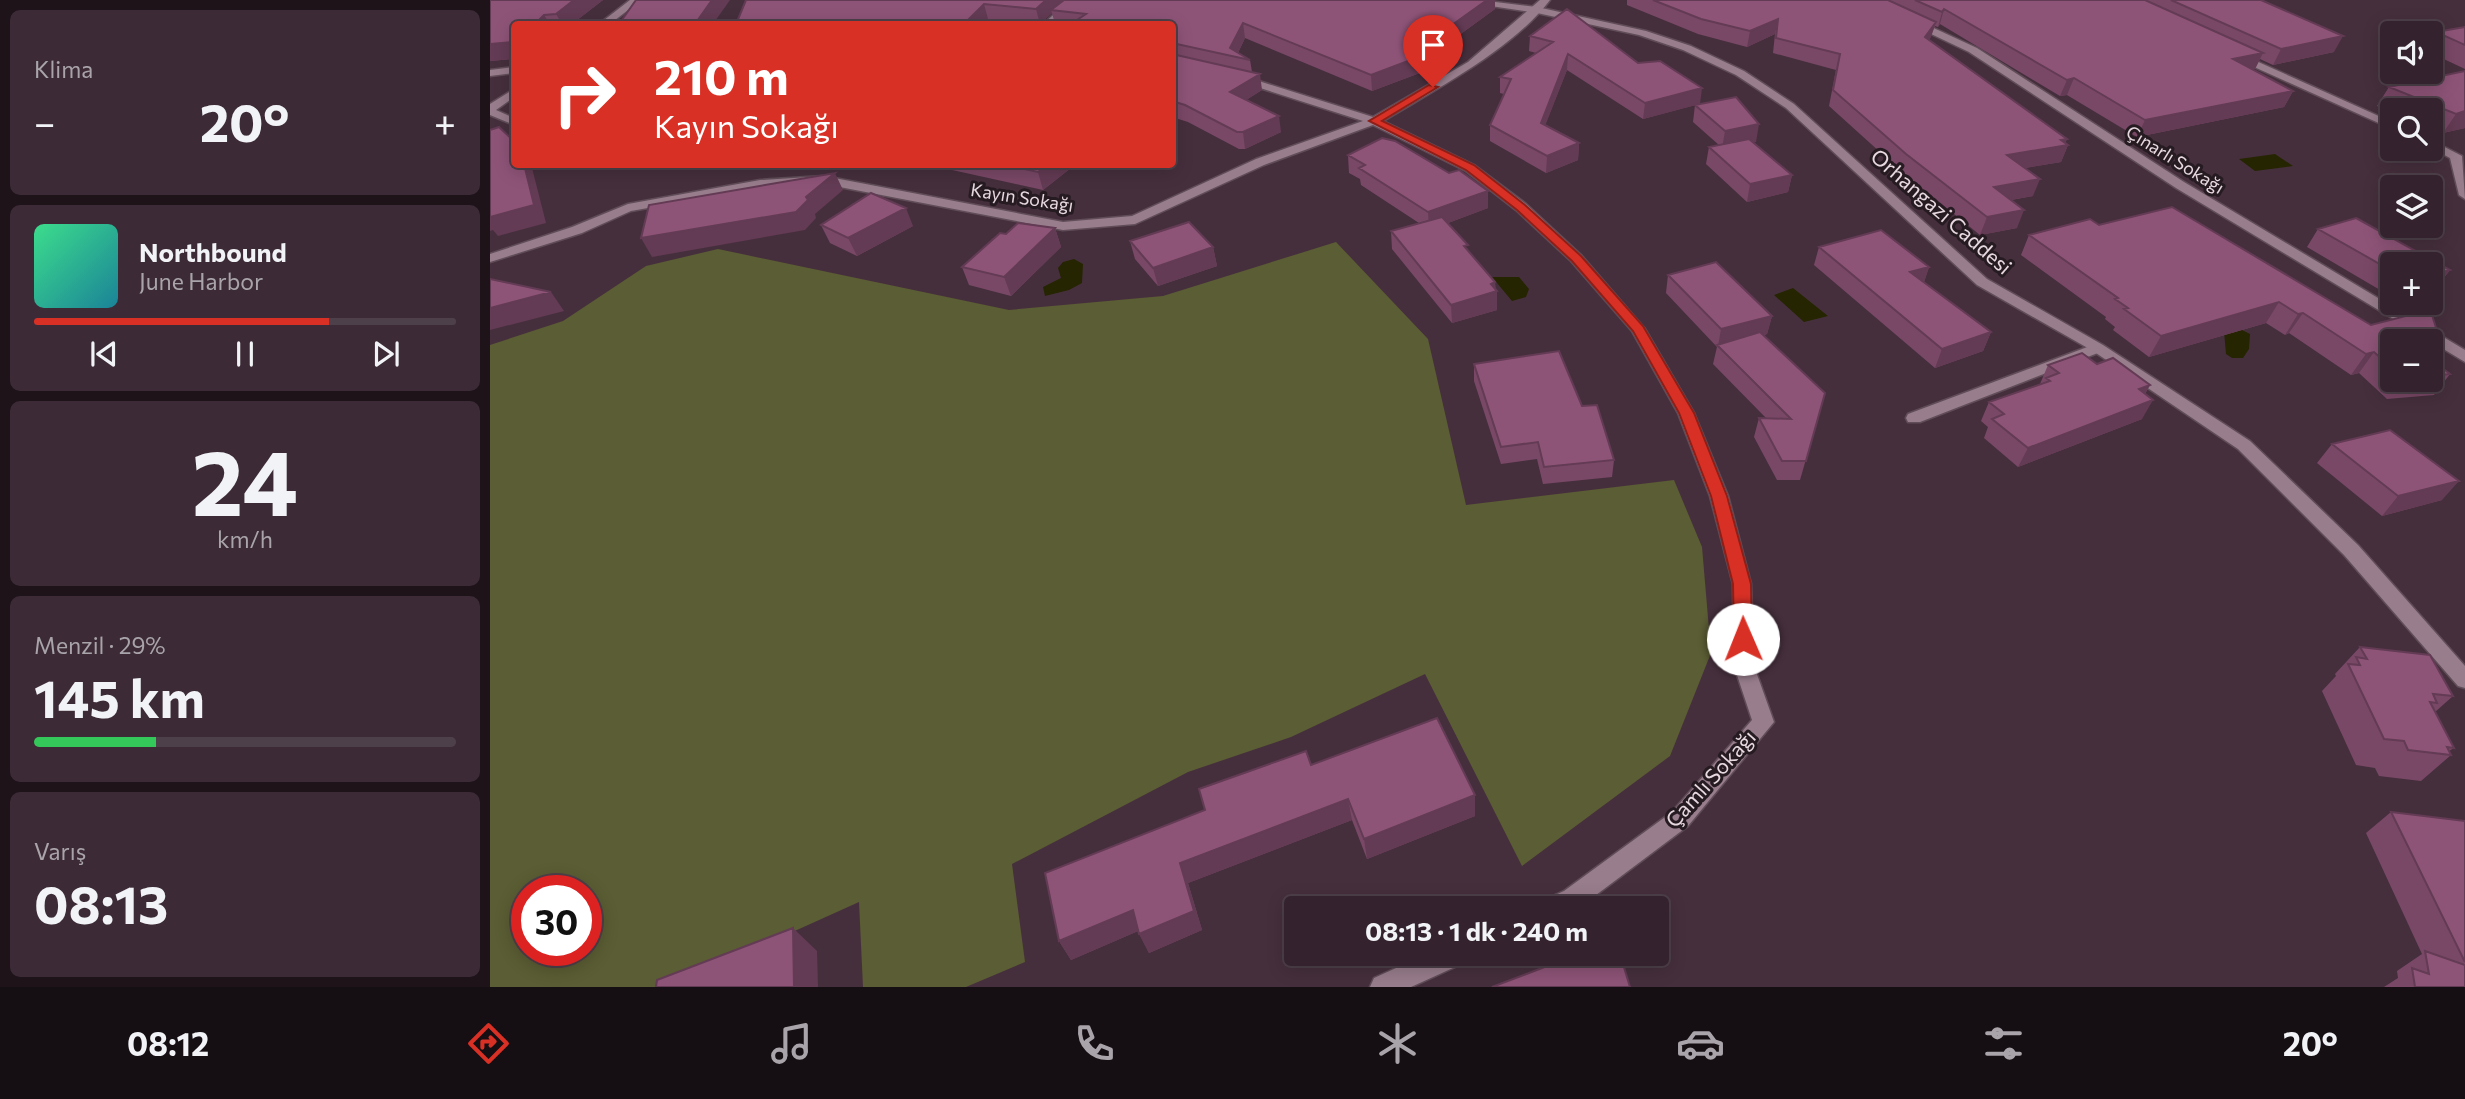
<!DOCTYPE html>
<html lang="tr">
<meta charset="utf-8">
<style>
:root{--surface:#34232e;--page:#3c2b36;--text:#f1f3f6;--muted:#a9a4aa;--line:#4e404a;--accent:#d93025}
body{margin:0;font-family:Commissioner,sans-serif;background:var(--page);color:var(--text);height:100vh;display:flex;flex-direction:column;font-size:26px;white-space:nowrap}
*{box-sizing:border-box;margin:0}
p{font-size:23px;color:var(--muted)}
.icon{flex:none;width:38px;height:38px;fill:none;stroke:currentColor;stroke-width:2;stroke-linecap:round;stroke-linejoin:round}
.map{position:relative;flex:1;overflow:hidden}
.side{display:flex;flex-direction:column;gap:10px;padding:10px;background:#1d1319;width:490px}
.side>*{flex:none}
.guide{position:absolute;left:21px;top:21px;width:665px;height:147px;border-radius:7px;box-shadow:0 4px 18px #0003,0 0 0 2px var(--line);background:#d93025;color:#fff;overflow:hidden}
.controls{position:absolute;left:1890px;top:21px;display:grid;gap:14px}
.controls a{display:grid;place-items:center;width:63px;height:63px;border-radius:7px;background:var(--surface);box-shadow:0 4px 18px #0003,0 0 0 2px var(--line);font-size:35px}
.speed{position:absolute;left:21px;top:875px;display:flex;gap:14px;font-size:35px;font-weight:700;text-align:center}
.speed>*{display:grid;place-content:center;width:91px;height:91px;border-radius:50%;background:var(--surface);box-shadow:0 4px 18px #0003,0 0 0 2px var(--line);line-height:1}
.speed .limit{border:10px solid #d22;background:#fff;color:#111}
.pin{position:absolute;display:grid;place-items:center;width:60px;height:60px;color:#fff;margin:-72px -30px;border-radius:50% 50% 50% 0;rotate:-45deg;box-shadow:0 0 7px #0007}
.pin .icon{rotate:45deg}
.me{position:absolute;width:77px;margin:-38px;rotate:359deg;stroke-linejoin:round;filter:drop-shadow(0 0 5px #0008)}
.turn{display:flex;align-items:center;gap:24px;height:147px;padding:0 28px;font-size:32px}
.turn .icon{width:91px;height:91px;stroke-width:2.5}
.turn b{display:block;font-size:49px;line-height:60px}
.big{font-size:52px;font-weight:700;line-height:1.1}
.side .card{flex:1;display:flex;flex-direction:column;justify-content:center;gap:10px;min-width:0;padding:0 24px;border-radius:10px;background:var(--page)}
.side .dial{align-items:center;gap:0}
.dial b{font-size:91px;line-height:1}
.song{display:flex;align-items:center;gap:21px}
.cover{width:84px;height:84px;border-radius:10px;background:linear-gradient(135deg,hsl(150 70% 55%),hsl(190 70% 35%))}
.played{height:7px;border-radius:4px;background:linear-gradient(90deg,var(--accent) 70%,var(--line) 70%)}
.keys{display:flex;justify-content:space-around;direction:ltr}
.heat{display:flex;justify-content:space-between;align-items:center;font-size:38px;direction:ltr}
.charge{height:10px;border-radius:5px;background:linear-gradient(90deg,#34c759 29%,var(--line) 0)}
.trip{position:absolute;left:794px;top:896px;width:385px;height:70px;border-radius:7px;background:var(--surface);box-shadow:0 4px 18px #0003,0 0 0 2px var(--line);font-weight:700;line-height:70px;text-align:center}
.menu{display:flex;height:112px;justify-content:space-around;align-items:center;background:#150e12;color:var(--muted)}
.menu .icon{width:49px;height:49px}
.menu .on{color:var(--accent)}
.menu b{font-size:32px;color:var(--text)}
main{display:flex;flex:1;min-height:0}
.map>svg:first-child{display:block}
.green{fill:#5b5d34;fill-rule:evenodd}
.water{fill:#252501}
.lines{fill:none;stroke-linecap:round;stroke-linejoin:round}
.lane-casing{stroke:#604d58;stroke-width:3}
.street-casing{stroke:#604d58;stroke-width:3}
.secondary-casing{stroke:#604d58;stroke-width:3}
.lane{fill:#987d8c;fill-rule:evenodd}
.street{fill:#987d8c;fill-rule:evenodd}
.secondary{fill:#987d8c;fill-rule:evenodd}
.wall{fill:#7a4867}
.shaded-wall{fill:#633b54}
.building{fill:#8e5478;stroke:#633b54;stroke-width:2}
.route{fill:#d93025;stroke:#8d1f18;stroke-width:2}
.labels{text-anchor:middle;stroke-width:6;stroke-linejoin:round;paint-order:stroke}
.far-street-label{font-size:18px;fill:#e8d9e1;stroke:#251b21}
.street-label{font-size:21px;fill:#e8d9e1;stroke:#251b21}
</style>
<main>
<section class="side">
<div class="card"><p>Klima</p>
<div class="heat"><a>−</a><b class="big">20°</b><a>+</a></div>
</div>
<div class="card">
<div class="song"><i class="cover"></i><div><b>Northbound</b><p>June Harbor</p></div></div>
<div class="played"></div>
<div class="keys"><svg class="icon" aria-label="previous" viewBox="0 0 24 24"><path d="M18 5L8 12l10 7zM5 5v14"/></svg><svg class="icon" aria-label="pause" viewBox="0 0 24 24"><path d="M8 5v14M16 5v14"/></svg><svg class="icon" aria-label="next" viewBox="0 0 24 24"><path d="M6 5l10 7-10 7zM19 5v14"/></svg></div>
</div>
<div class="card dial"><b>24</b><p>km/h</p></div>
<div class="card"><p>Menzil · 29%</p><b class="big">145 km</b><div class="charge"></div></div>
<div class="card"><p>Varış</p><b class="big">08:13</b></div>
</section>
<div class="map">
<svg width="1975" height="987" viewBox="0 0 1975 987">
<rect width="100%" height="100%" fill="#462f3d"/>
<path class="green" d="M846,242L938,339L976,505L1184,480L1212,547L1221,653L1180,756L1032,866L935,674L801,737L698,772L522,864L535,962L476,987H373L369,902L181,987H0V345L73,321L156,266L228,249L519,310L673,296ZM37,891H96V950H37Z"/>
<path class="water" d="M1785,154L1803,166L1765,171L1749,159Z
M584,259L593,264L592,283L579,290L555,296L553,287L571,278L568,268L573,262Z
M1002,277H1029L1039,289L1036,297L1022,301Z
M1303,288L1338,316L1314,322L1284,295Z
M1746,327L1760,334L1759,349L1753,358H1742L1736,354L1734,331Z"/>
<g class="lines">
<defs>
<path id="lane" d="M1608,343L1616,348L1613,351L1430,422H1418L1416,418L1418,414Z"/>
<path id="street" d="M140,0H151L120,24H109Z
M580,0H591L563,24H553Z
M1050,0H1060C1022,50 946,89 893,121L984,165L1036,204L1091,255L1155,329L1204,413L1238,496L1261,584L1264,666L1284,722L1198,826L1090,907L1051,908L1054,900L1074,891L1182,812L1262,720L1244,666L1243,584L1220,496L1188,413L1142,331L1081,261L1026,210L976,171L883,125L774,165L645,224L573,230L334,184L270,188L141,211L92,233L0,262V254L82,227L138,204L270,180L334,176L573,222L642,216L766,159L873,121L745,80V76H753L883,117L978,62Z
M1422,18L1487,48L1694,182L1975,350V362L1686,188L1479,52L1418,23L1417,21Z
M1746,52L1902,122V129L1742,57V53Z
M24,67V73L0,76V70Z
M24,89V97L6,110L24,118V125L0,115V104Z
M1941,140L1972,156L1975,199L1969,195L1960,158L1941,148Z
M937,954H977L974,963L921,987H880L884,978Z"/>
<path id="secondary" d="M960,0H989L1047,7L1156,31L1201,46L1254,71L1304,104L1497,279L1613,345L1760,441L1868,545L1975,666V688L1968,686L1854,555L1748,449L1603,351L1487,285L1296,108L1246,75L1193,50L1149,35L1047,13Z"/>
</defs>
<use href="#lane" class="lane-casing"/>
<use href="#street" class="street-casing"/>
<use href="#secondary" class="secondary-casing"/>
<use href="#lane" class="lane"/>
<use href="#street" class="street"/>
<use href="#secondary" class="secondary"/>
</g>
<path class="wall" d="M0,0H113L82,24H24V59L0,61Z
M256,0H1018H1005V9L950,49L951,65L882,91L755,38L748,53L760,60L762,72L772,90L756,100L791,132L755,149H749L698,122L682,117V24H565L562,13L550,24L498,19L493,24H246Z
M1137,0H1771L1844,52L1783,65L1770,59L1765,69H1762L1803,91L1794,107L1647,137L1577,95L1570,96L1450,24L1448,27L1445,26L1439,40L1577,139L1575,143L1578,145L1571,162L1535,168L1543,196L1521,200L1527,228L1490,235L1411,171L1339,106L1346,70L1283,53L1285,34L1257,47L1208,34L1137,5Z
M1975,27V69L1941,53V40L1946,32Z
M1040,36L1148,63L1266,142H1263L1302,175L1298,192L1257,202L1216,164L1219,147L1229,145L1203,122L1205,105L1153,119L1077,70L1055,125L1089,143L1088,160L1056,173L1000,141V125L1014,94L1010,93V77L1046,53L1039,51Z
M1975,71V128L1953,133L1941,128V110H1902V112L1887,106L1899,87Z
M858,155L998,208L958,223L978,251L1005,282L1007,310L962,323L902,249L901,231L929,223L871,185L870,179L859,173Z
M452,164H586L553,190L453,168Z
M331,225L423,226L367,256L340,243Z
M1609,225L1881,325L1948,334L1941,343V341H1902V380H1941V359L1960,374L1944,395L1897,399L1869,373L1861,375L1799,333L1795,335L1776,323L1659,357L1623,330L1625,327L1615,319L1616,317L1531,255L1539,235Z
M565,228L571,247L521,296L479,285L472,267L516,234Z
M1828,229L1960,270L1946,288L1902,264V297L1817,247Z
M640,241L723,247L727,266L668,286L645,259Z
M1329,247L1439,267L1434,282L1501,332L1493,351L1445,368L1324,265Z
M1178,275L1282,316L1277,334L1274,335L1335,393L1310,480H1287L1264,437L1269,418H1276L1223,364L1227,347L1176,293Z
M984,364L1092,406L1124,460L1122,477L1053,484L1047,459L1011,464L984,381Z
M1607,364L1660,385L1655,394L1652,419L1528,467L1494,438L1498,427L1491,421L1499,402L1550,384L1558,365Z
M1842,444L1952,500L1892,516L1827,463Z
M1870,647L1963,696L1945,712L1964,748L1959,751L1961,755L1931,781L1889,776L1885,768L1866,765L1832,691L1846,676L1845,674Z
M821,765L985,816L877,859L862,820L698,883L712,930L659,953L648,931L581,960L569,941L715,810Z
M1901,812L1975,821V987H1894L1908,978L1907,971L1932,954L1876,833Z"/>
<path class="shaded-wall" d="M84,0H113L82,24H72L66,14Z
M222,0H240L223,24H205Z
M556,0H576L561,10L562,13L550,24L546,9Z
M997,0H1005V9L950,49L951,65L882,91L881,75L934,45Z
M494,4L498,19L493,24H474Z
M1454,9L1450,24L1448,27L1452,12Z
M54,15L60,24H45Z
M1288,19L1285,34L1257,47L1260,31Z
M1446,22L1441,37L1431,53L1435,37Z
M753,23L755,38L746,57L740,48Z
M1853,36L1844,52L1783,65L1791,49Z
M24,42V59L0,61V44Z
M1773,53L1765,69L1735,75L1743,59Z
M1078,54L1077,70L1050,139L1051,123Z
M770,74L772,90L743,108L740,92Z
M1584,78L1577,95L1570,96L1577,80Z
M1212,88L1210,104L1153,119L1155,103Z
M1803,91L1794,107L1647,137L1655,120Z
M1975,111V128L1953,133L1966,114Z
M789,116L791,132L755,149L753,132Z
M1269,124L1266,142L1232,148L1235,131Z
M1577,139L1574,146L1578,145L1571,162L1511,172L1517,155Z
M1089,143L1088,160L1056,173L1057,156Z
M34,164H41L56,223L8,236L3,230L0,231V217Z
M558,164H586L553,190L548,172Z
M345,173L353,190L325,214L326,218L315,230L162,257L151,238L316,197Z
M1302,175L1298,192L1257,202L1260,184Z
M1550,179L1543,196L1498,204L1504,187Z
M998,191V208L939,230L938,212Z
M416,208L423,226L367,256L358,238Z
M1534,210L1527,228L1490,235L1497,217Z
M565,228L571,247L521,296L514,277Z
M723,247L727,266L668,286L663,268Z
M1439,267L1433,285L1420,272Z
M1960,270L1946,288L1941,290V275Z
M1005,282V292L1007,291V310L962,323L961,305Z
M61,292L74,311L0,330V308Z
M1789,302L1776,323L1659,357L1671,336Z
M1813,313L1799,333L1795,335L1808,314Z
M1282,316L1277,334L1229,348L1228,346L1231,329Z
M1501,332L1493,351L1445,368L1452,349Z
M1948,334L1941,343V341H1922Z
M1884,352L1869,373L1861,375L1876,354Z
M1660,385L1649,404V389Z
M1663,400L1652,419L1528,467L1538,448Z
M1969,481L1952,500L1892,516L1908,496Z
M985,795V816L877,859L874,839Z
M858,799L862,820L698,883L712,930L659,953L649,934L690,863Z
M643,910L653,929L581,960L569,941Z
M303,928L327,951L328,987H304Z"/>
<path class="building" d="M0,0H84L66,14L54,15L45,24H24V42L0,44Z
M146,0H222L205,24H129Z
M256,0H556L546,9L494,4L474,24H246Z
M574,0H997L934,45L950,49L881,75L753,23L740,48L760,60L682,43V24H581L596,14L561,10Z
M1163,0H1398L1446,22L1435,37L1577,139L1571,140L1578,145L1517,155L1550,179L1504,187L1534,210L1497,217L1416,154L1343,90L1350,54L1286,38L1288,19L1260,31L1211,19Z
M1425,0H1655L1773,53L1743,59L1803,91L1655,120L1584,78L1577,80L1454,9L1452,12Z
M1681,0H1771L1853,36L1791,49Z
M1077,9L1148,63L1170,61L1212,88L1155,103L1078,54L1051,123L1089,143L1057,156L1000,125L1021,79L1010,77L1063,42L1040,36Z
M1975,27V45L1946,32Z
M682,54L770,74L740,92L789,116L753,132H747L695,105L682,101Z
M1975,71V111L1966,114L1899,87Z
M1246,97L1269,124L1235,131L1205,105Z
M9,127L24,141V164H34L44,205L0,217V130Z
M892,138L905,141L959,173L969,170L998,191L938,212L869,168L875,165L858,155Z
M1259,139L1302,175L1260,184L1219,147Z
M511,164H558L548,172Z
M345,173L316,197L318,200L306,212L151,238L159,205Z
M381,193L416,208L358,238L331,225Z
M1682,207L1881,325L1935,311L1942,315L1948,334L1922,341H1902V368L1884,352L1876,354L1813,313L1808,314L1789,302L1671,336L1634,309L1638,308L1625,299L1628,298L1539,235L1600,219L1609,225Z
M952,217L978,245L974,246L1005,282L1001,284L1007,291L961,305L901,231Z
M1866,218L1960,270L1941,275V264H1902V271L1828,229Z
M699,222L723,247L663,268L640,241Z
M528,223L565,228L514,277L472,267L510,233L516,234Z
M1391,230L1439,267L1420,272L1501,332L1452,349L1329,247Z
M1226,262L1282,316L1231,329L1178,275Z
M0,279L61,292L0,308Z
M1270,332L1335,393L1316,461H1292L1269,418L1301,419L1227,345Z
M1069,351L1092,406L1107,405L1124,460L1054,467L1048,442L1011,447L984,364Z
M1592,353L1607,364L1623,358L1660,385L1649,389L1663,400L1538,448L1502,419L1514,414L1499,402L1560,381L1556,378L1569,373L1558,365Z
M1941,359L1960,374L1941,376Z
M1900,430L1969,481L1908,496L1842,444Z
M1870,647L1940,655L1963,696L1943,694L1947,703L1940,702L1964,748L1957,747L1961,755L1918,750L1914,741L1894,739L1858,664L1870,665L1866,657L1877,659Z
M947,718L985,795L874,839L858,799L690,863L704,911L649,934L643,910L569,941L555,873L715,810L709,789L816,751L821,765Z
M1901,812L1975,821V962Z
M303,928L304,987H166L167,980Z
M1935,951L1975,965V987H1925L1922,968L1939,974Z
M1089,954H1130L1140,987H1002Z"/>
<path class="route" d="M939,85L948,87L892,121L984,165L1035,205L1091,256L1153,326L1204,413L1237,496L1261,584L1262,639L1259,644L1253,646L1244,639L1243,584L1221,496L1189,413L1143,331L1082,261L1027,210L976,170L879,121Z"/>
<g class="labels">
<g class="far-street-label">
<text transform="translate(1685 160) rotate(32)" y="6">Çınarlı Sokağı</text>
<text transform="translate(532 198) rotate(9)" y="6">Kayın Sokağı</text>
</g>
<g class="street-label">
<text transform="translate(1451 212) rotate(41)" y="7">Orhangazi Caddesi</text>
<text transform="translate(1221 779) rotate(-48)" y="7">Çamlı Sokağı</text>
</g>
</g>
</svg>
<div class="controls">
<a><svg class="icon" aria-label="sound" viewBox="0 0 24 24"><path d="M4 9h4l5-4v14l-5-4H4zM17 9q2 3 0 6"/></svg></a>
<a><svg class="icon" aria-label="search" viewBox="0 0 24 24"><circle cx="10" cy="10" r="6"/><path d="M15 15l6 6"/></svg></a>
<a><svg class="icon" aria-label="layers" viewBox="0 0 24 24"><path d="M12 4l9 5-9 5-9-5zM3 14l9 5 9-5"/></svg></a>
<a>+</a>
<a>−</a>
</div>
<div class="speed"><div class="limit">30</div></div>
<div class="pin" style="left:943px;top:87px;background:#d93025"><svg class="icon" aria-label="arrive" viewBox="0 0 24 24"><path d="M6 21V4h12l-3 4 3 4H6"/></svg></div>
<svg class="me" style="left:1253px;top:639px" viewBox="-20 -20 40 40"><circle r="19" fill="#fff"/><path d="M0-13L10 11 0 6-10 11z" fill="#d93025"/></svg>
<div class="trip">08:13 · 1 dk · 240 m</div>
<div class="guide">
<div class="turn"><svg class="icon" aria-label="right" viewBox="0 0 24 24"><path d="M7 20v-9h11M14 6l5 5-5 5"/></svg><div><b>210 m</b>Kayın Sokağı</div></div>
</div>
</div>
</main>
<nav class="menu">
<b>08:12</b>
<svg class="icon on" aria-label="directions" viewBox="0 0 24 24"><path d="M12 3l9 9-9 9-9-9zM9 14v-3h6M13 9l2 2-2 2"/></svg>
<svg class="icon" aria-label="music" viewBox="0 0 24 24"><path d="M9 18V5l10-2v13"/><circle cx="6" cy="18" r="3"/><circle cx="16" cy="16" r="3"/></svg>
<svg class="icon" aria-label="phone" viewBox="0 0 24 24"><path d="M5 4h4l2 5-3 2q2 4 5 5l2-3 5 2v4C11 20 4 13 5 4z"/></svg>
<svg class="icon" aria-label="climate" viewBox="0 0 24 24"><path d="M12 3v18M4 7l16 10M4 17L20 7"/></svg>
<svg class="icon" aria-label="car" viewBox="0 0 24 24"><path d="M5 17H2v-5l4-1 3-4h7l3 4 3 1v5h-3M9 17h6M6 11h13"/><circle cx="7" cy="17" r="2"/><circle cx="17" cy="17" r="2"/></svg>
<svg class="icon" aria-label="filters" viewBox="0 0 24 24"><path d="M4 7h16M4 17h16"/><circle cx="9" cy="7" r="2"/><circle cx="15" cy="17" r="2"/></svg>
<b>20°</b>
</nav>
